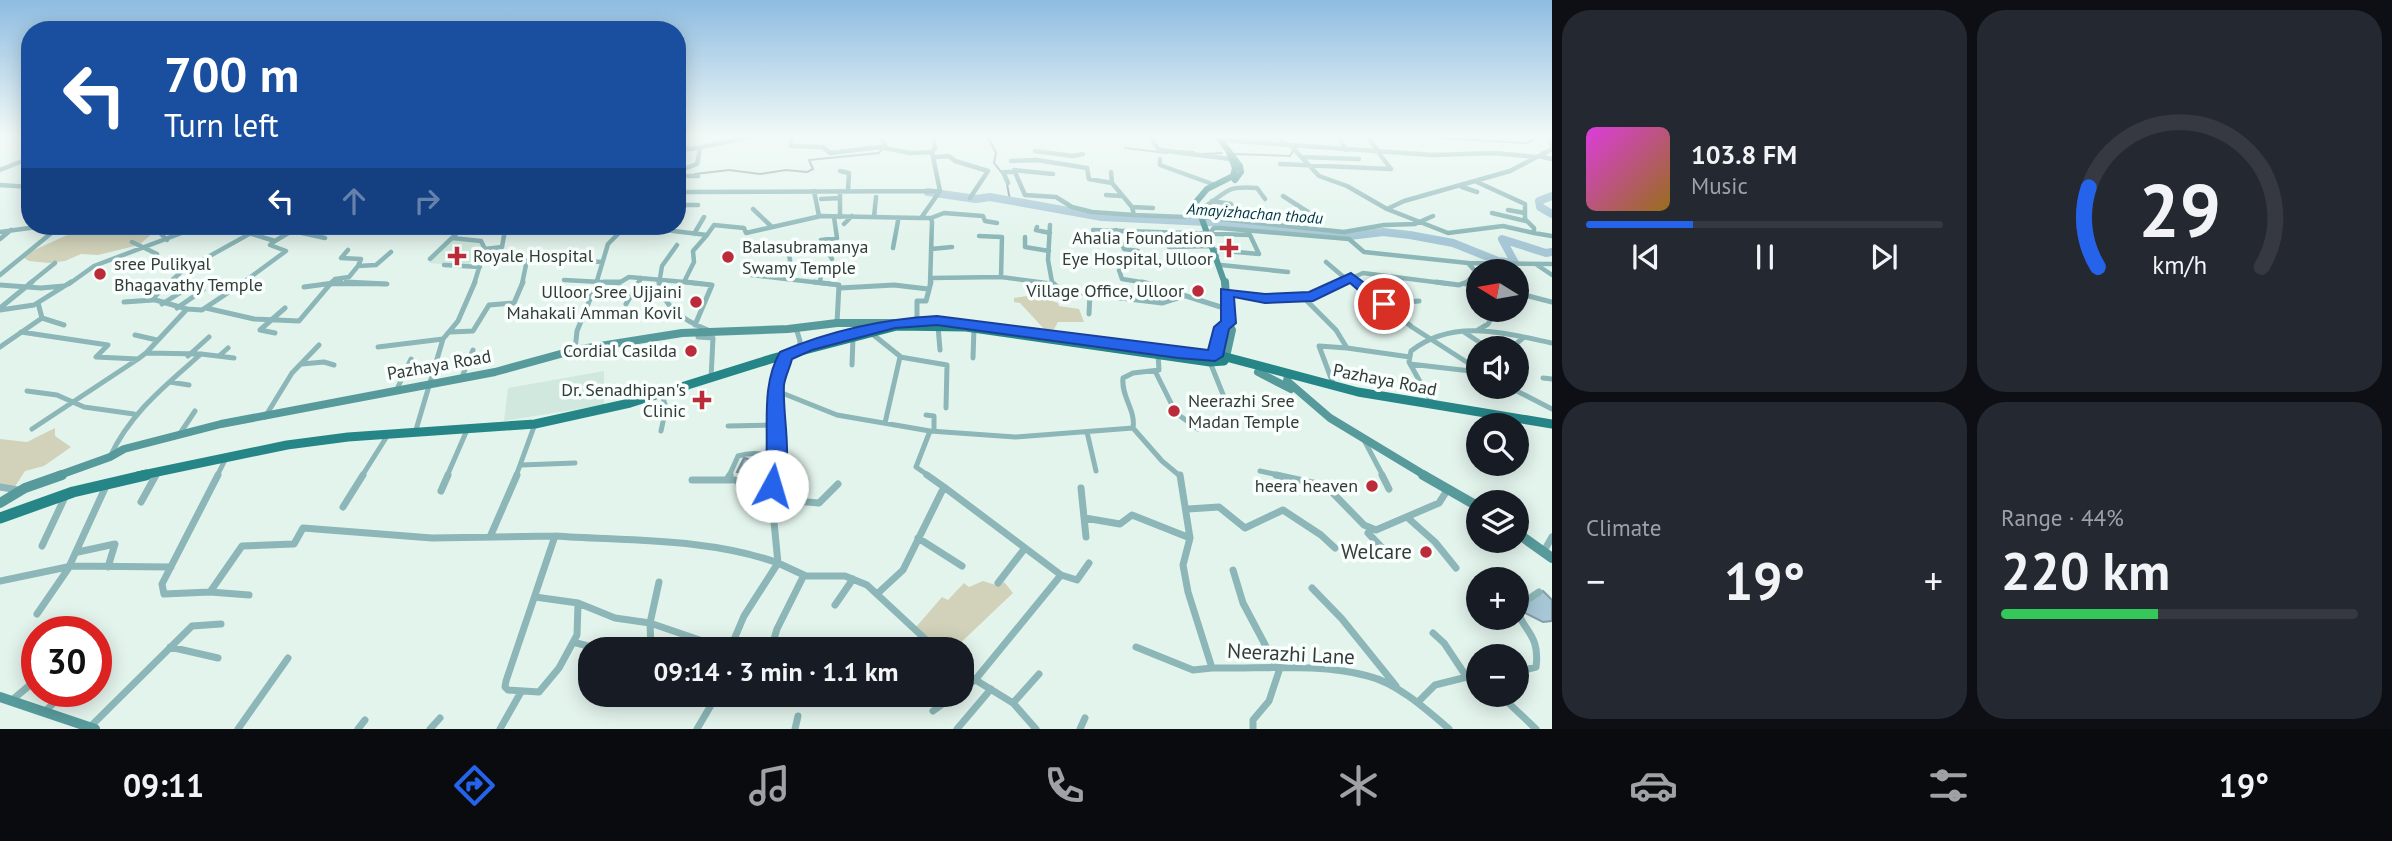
<!DOCTYPE html>
<meta charset="utf-8">
<style>
:root{--surface:#171b24;--page:#242831;--text:#f1f3f6;--muted:#9ea1a6;--line:#363941;--accent:#2563eb}
body{margin:0;font-family:"PT Sans",sans-serif;background:var(--page);color:var(--text);height:100vh;display:flex;flex-direction:column;font-size:26px;white-space:nowrap}
*{box-sizing:border-box;margin:0}
p{font-size:23px;color:var(--muted)}
.icon{flex:none;width:38px;height:38px;fill:none;stroke:currentColor;stroke-width:2;stroke-linecap:round;stroke-linejoin:round}
.map{position:relative;flex:1;overflow:hidden}
.sheet{display:flex;flex-direction:column;gap:10px;padding:10px;background:#0d0f14;width:840px}
.sheet>*{flex:none}
.hud{position:absolute;left:21px;top:21px;width:665px;height:214px;border-radius:28px;box-shadow:0 4px 18px #0003;background:#1a4fa0;color:#fff;overflow:hidden}
.needle{width:46px;rotate:281deg}
.buttons{position:absolute;left:1466px;top:259px;display:grid;gap:14px}
.buttons a{display:grid;place-items:center;width:63px;height:63px;border-radius:50%;background:var(--surface);box-shadow:0 4px 18px #0003;font-size:35px}
.speed{position:absolute;left:21px;top:616px;display:flex;gap:14px;font-size:35px;font-weight:700;text-align:center}
.speed>*{display:grid;place-content:center;width:91px;height:91px;border-radius:50%;background:var(--surface);box-shadow:0 4px 18px #0003;line-height:1}
.speed .limit{border:10px solid #d22;background:#fff;color:#111}
.pin{position:absolute;display:grid;place-items:center;width:60px;height:60px;color:#fff;margin:-30px;border:4px solid #fff;border-radius:50%;box-shadow:0 2px 7px #0007}
.me{position:absolute;width:77px;margin:-38px;rotate:6deg;stroke-linejoin:round;filter:drop-shadow(0 0 5px #0008)}
.turn{display:flex;align-items:center;gap:24px;height:147px;padding:0 28px;font-size:32px}
.turn .icon{width:91px;height:91px;stroke-width:2.5}
.turn b{display:block;font-size:49px;line-height:60px}
.lanes{display:flex;align-items:center;height:66px;padding:0 28px;background:#0003;justify-content:center;gap:35px;direction:ltr}
.lanes .off{opacity:.35}
.big{font-size:52px;font-weight:600;line-height:1.1}
.sheet .tile{flex:1;display:flex;flex-direction:column;justify-content:center;gap:10px;min-width:0;padding:0 24px;border-radius:28px;background:var(--page)}
.sheet .dial{align-items:center;gap:0}
.dial svg{height:182px;overflow:visible;fill:none;stroke:var(--line);stroke-width:7;stroke-linecap:round;text-anchor:middle}
.dial text{fill:var(--text);stroke:none}
.song{display:flex;align-items:center;gap:21px}
.cover{width:84px;height:84px;border-radius:10px;background:linear-gradient(135deg,hsl(300 70% 55%),hsl(40 70% 35%))}
.played{height:7px;border-radius:4px;background:linear-gradient(90deg,var(--accent) 30%,var(--line) 30%)}
.keys{display:flex;justify-content:space-around;direction:ltr}
.heat{display:flex;justify-content:space-between;align-items:center;font-size:38px;direction:ltr}
.charge{height:10px;border-radius:5px;background:linear-gradient(90deg,#34c759 44%,var(--line) 0)}
.sheet .tiles{flex:1;display:grid;gap:10px;grid-template-columns:repeat(2,1fr)}
.trip{position:absolute;left:578px;top:637px;width:396px;height:70px;border-radius:28px;background:var(--surface);box-shadow:0 4px 18px #0003;font-weight:600;line-height:70px;text-align:center}
.tabs{display:flex;height:112px;justify-content:space-around;align-items:center;background:#090b0e;color:var(--muted)}
.tabs .icon{width:49px;height:49px}
.tabs .active{color:var(--accent)}
.tabs b{font-size:32px;color:var(--text)}
main{display:flex;flex:1;min-height:0}
.map>svg:first-child{display:block}
.built{fill:#d0e8de}
.green{fill:#d1d2b9}
.water{fill:#a7c7d6;stroke:#849da7;stroke-width:2}
.lines{fill:none;stroke-linecap:round;stroke-linejoin:round}
.stream{stroke:#849da7;stroke-width:2}
.river{stroke:#a7c7d6;stroke-width:8}
.street-far2{stroke:#8cb6b7;stroke-width:4.5}
.street-far1{stroke:#8cb6b7;stroke-width:5}
.street{stroke:#8cb6b7;stroke-width:7}
.secondary-far2{stroke:#579a9b;stroke-width:6}
.secondary-far1{stroke:#579a9b;stroke-width:8}
.secondary{stroke:#579a9b;stroke-width:10}
.primary-far1{stroke:#258587;stroke-width:9}
.primary{stroke:#258587;stroke-width:11}
.route{fill:#2563eb;stroke:#184099;stroke-width:2}
.poi-dot{fill:#bc2b3a;stroke:#f8fffc;stroke-width:2.5}
.labels{text-anchor:middle;stroke-width:7;stroke-linejoin:round;paint-order:stroke}
.far-water-label{font-size:16px;font-style:italic;fill:#003040;stroke:#f8fffc}
.poi-label{font-size:18px;fill:#343b38;stroke:#f8fffc;text-anchor:end}
.street-label{font-size:18px;fill:#343b38;stroke:#f8fffc}
.near-poi-label{font-size:21px;fill:#343b38;stroke:#f8fffc;text-anchor:end}
.near-street-label{font-size:21px;fill:#343b38;stroke:#f8fffc}
</style>
<main>
<div class="map">
<svg width="1552" height="729" viewBox="0 0 1552 729">
<rect width="100%" height="100%" fill="#e3f4ed"/>
<path class="built" d="M453,239L480,242L484,248L467,266L429,263Z
M604,371V405L504,421L508,388Z"/>
<path class="green" d="M87,226H161L139,245L98,255L81,254L65,261L49,263L29,261L21,256Z
M1033,295L1058,303L1059,306L1079,309L1084,322H1058L1054,329L1045,330L1020,303L1014,302V298Z
M55,428V436L71,447L44,466L25,471L14,488L0,491V439L27,442Z
M983,581L999,586L1004,582L1013,593L954,649H941L916,627L942,597L948,600L964,583L969,587Z"/>
<path class="water" d="M744,458L773,465L769,484L737,472Z
M1543,591L1552,600V621L1543,622L1525,613V601Z"/>
<g class="lines">
<path class="stream" d="M988,137L996,153L994,163L1002,173
M1277,137L1286,143
M1421,137L1527,143L1538,137
M1125,148L1167,153
M1175,151L1194,152
M1203,154L1222,153
M1235,154L1290,156L1293,151
M695,174L729,170L760,174L786,170L807,172L813,169L809,160L879,153L882,149
M1007,184L1010,200"/>
<path class="river" d="M928,192L976,199L990,197L1102,217L1228,223L1350,236L1383,232L1410,235L1453,243L1498,261L1515,263L1502,239L1546,253L1552,252
M1552,196L1539,201L1540,207L1552,214"/>
<path class="street-far2" d="M681,137L684,148L691,149L750,137
M791,137V146L823,147L830,153L880,147L910,153L932,152
M881,137L886,148
M1150,137L1159,150L1231,159
M1339,137L1346,150
M1368,138L1379,152
M1548,138L1552,145
M1221,140L1433,155L1495,153L1537,157
M1291,146L1319,176L1347,186L1387,209L1404,201L1510,171L1552,149
M1035,151L1073,156L1083,154
M1378,152L1391,169
M1539,156L1552,159
M935,157L949,156L955,161L988,171L970,198
M1302,157L1359,159
M1160,159V165L1215,185
M1011,161L1037,160L1087,168L1089,179L1112,183L1132,207L1134,215L1185,217L1189,210L1197,209
M1280,164L1391,169
M0,170L30,158
M840,171L849,173L848,190
M1111,172L1112,183
M1053,174L1014,170L1025,195L1056,197L1072,207L1092,212L1134,215
M677,176L679,171L697,164L700,149
M677,176H698
M1477,182L1525,204V219L1534,228V233L1552,236
M1008,183L1003,172H1015
M0,185L30,187
M1462,187L1477,192
M814,191L819,216
M840,191V217
M677,192L940,191
M1106,195L1121,196
M821,199L840,198
M1212,201L1231,204L1234,212L1238,214L1279,215L1322,221L1283,196
M677,205H698
M1132,207L1153,208
M1202,208C1228,194 1222,185 1257,188L1265,199
M753,209L772,227
M1387,209L1448,233L1503,226L1534,233
M1508,210L1525,213
M1492,213L1526,221
M874,217L876,197
M1202,217L1344,232L1384,225L1415,224L1433,216
M931,218L944,213L983,216L985,221L997,223
M844,224L852,216
M1050,225L1048,260L1052,282
M161,226L159,232L167,240
M464,226L452,238L481,241L485,249L474,284
M632,226L707,235L693,251L694,262L684,282L702,284
M1037,227L1036,230L1050,233
M1093,230L1250,235L1259,254
M1116,230L1124,249L1138,251
M293,231L325,238
M0,232L44,226
M536,232L537,226
M252,234L275,241L300,226
M694,234L704,217
M707,235L714,225L744,228L746,233L821,216L921,218
M1208,235L1214,228H1220L1349,239L1364,252L1468,263
M979,236L1002,237L1001,277
M1025,237V247L1049,251
M0,239L11,230
M132,242L157,254
M785,245L790,259L789,279
M1169,247L1213,246
M893,248L898,221
M485,249L502,247L505,230
M931,249L952,247
M348,250L341,258L361,259L358,266
M1214,250L1259,254
M1194,257L1217,256
M430,259L452,238
M832,259L821,240L837,238L834,217
M568,260L602,262
M1326,262L1346,279
M444,265L480,267
M1221,265L1288,272
M1537,265L1552,275
M1119,270L1122,279L1153,284
M743,274L830,284
M0,275L60,226
M1351,277L1358,284
M932,278L1001,277L1054,284
M564,280L619,283L629,277L684,282
M820,282L822,267
M29,284L55,263
M69,284L94,266L200,226
M168,284L181,272L260,228L253,226
M241,284L286,251L270,245L275,241
M327,284H385
M331,284L335,279L349,277L358,266L376,265L391,252
M522,284L527,260
M596,284L608,244L626,226
M638,284L641,278
M659,284L662,266L677,245
M930,284L932,222L931,218H921L940,191L932,152L935,148L933,137
M1339,284L1363,273L1450,284
M1465,284L1476,272L1468,263L1552,264"/>
<path class="street-far1" d="M346,282L387,284
M604,282H620
M659,282C663,308 685,321 708,330
M686,282L712,285L695,325
M814,282L839,285L837,323
M1052,282L1062,291L1162,303L1184,296
M1142,282L1227,309
M1357,282L1412,327L1479,370
M1436,282L1459,285L1467,282
M0,285L41,288L64,286
M304,287L341,282
M840,288L894,285L928,289
M1226,292L1265,298L1313,296L1343,282
M1517,293L1552,302
M1303,297L1336,330L1347,348L1319,346L1334,386
M124,302L153,300
M162,304L194,284
M626,304L639,282
M1383,304L1419,301
M0,308L32,282
M177,308L203,290
M206,308L254,319L299,321L332,282
M187,309L202,310L244,282
M0,310L34,305L71,282
M1089,314L1090,294
M42,318L64,325
M917,325V301H926L931,282
M938,326L940,350
M796,328L800,341L799,350
M1478,330L1488,324L1495,310
M21,332L108,345L96,357L138,359L146,353
M451,332L473,331L489,305L514,303L523,282
M1464,332L1488,348
M275,333L260,330L285,308
M871,333L901,357
M135,335L157,340
M698,337L713,338L711,378
M0,347L42,318L38,303
M378,347L443,339
M1347,348L1410,357
M1511,348L1523,338
M575,350L577,331L597,282
M201,354L234,358
M188,356L209,337
M219,356L228,348
M973,358L974,328
M1210,362L1224,397
M302,364L324,362L334,365
M1410,364L1479,372
M852,365L853,338
M1155,371L1176,413L1198,429
M462,377L473,350
M1543,378L1552,379
M170,382L189,385
M1509,387L1552,409
M397,389L411,359
M27,391L57,395L84,407L134,414
M777,391L837,415L930,431
M1433,405L1409,362L1411,351C1453,318 1504,333 1552,343
M926,415L934,416V431
M265,417L292,373L319,345
M885,423L900,357L947,365L946,408
M728,426L774,425
M1133,428L1162,461L1180,476
M32,429L138,359
M661,431L666,408L662,394
M1087,432L1096,471
M415,433L443,339L458,321L475,282
M179,435L195,411
M1363,438L1383,476
M110,457C130,413 166,385 201,354L146,353L187,309L152,299L170,282
M521,465L575,463
M1260,471L1283,476
M155,476L158,471
M217,476L226,458
M362,476L389,433
M447,476L467,430
M516,476L535,424
M729,476L738,456C751,452 764,453 776,459
M775,476L777,466L776,383L786,356
M929,476L916,467L930,431L1015,437L1133,428C1136,410 1121,397 1123,378L1133,373L1159,370L1158,354"/>
<path class="street" d="M218,475L162,584L164,594L210,592L249,595
M730,475L728,478L771,491
M1180,475L1190,538L1183,565L1188,592L1212,668C1262,669 1319,663 1368,676C1397,683 1427,710 1449,729
M1276,475L1326,486L1364,525L1376,530L1439,503L1448,489
M1382,475L1389,489
M692,480H731
M0,487L18,490
M944,487L1061,575L975,680L961,690
M1081,488L1086,537
M441,491L448,475
M771,499L819,503L838,484
M141,502L156,475
M343,507L363,475
M1188,509L1219,507L1245,528L1283,510L1321,535L1335,548
M1085,518L1120,524L1132,515L1190,538
M1408,518L1435,542L1456,568
M1372,529L1368,533L1387,553L1373,558
M490,537L517,475
M918,538L962,566
M42,546L65,497
M1544,551L1552,537
M78,552L115,544L108,567
M1233,570L1243,603L1279,671L1269,701L1253,720V729
M1061,575L1077,580L1089,563
M0,581L72,566L171,567
M998,583L1025,548
M1312,588L1342,619L1396,686
M210,592L242,546L294,544L303,528L432,538L555,536
M877,594L903,570L944,487L927,475
M535,597L578,603L615,618L650,623L726,649
M578,603L577,635L559,668L539,692L508,690L505,687L506,681L555,536C628,541 709,538 778,563L771,491L775,475
M835,605L853,579
M37,614L68,569L106,486
M1433,633L1444,643L1466,676
M573,642L599,649
M170,647L218,658
M1136,647L1193,670L1212,668
M651,649L650,623L659,582
M730,649L744,616L778,563L806,576H845L867,585L936,649
M771,649L777,629L804,575
M961,671L1013,703L1036,729
M1517,672L1536,667C1541,631 1518,629 1518,606L1539,592
M1500,695L1536,729
M11,701L37,679
M1418,702L1435,685L1479,674
M1013,703L1039,674
M933,711L955,695
M44,712L67,691
M90,727L192,626L221,624
M238,729L288,658
M358,729L365,720
M430,729L440,718
M500,729L521,692
M697,729L717,695
M795,729L798,716
M957,729L991,689
M1080,729L1085,718"/>
<path class="secondary-far2" d="M1218,137L1240,166L1241,172L1235,180
M1225,284L1196,202L1207,189L1233,176L1235,168L1228,150"/>
<path class="secondary-far1" d="M1225,282L1228,323L1232,330L1226,357
M1215,356L1222,327L1228,323
M1258,372L1291,389
M1288,376L1287,381L1330,418L1426,476
M57,476L110,457L124,449L221,424L495,372L575,350L682,333L788,329L837,323H894L897,326"/>
<path class="secondary" d="M1423,475L1479,507
M0,503L25,488L62,475
M1517,533L1552,558
M0,697L95,729"/>
<path class="primary-far1" d="M1197,354L1226,357L1358,392L1552,424
M138,476L287,445L348,437L535,424L630,403L774,358L897,326L966,327L1210,362L1224,361L1226,357"/>
<path class="primary" d="M0,518L73,492L146,475"/>
</g>
<linearGradient id="sky" x2="0" y2="1"><stop stop-color="#8ebce1"/><stop offset="0.57" stop-color="#f2faf7"/><stop offset="1" stop-color="#f2faf7" stop-opacity="0"/></linearGradient>
<rect width="1552" height="239" fill="url(#sky)"/>
<path class="route" d="M1351,273L1389,301L1391,304L1389,307H1378L1350,283L1313,301L1265,303L1234,297L1236,323L1229,329L1223,356L1215,361L1178,358L937,325L895,328L812,350L792,359C790,367 785,377 784,385C782,418 795,462 779,491H765L763,486C773,443 757,392 780,352C829,331 884,319 937,316L1208,350L1214,327L1221,321V289L1265,294L1309,292Z"/>
<g class="poi-dot">
<path d="M1225.5 237.5h7v7h7v7h-7v7h-7v-7h-7v-7h7z"/>
<path d="M453.5 245.5h7v7h7v7h-7v7h-7v-7h-7v-7h7z"/>
<circle cx="728" cy="257" r="7"/>
<circle cx="100" cy="274" r="7"/>
<circle cx="1198" cy="291" r="7"/>
<circle cx="696" cy="302" r="7"/>
<circle cx="691" cy="351" r="7"/>
<path d="M698.5 389.5h7v7h7v7h-7v7h-7v-7h-7v-7h7z"/>
<circle cx="1174" cy="411" r="7"/>
<circle cx="1372" cy="486" r="7"/>
<circle cx="1426" cy="552" r="7"/>
</g>
<g class="labels">
<g class="far-water-label">
<text transform="translate(1255 213) rotate(4)" y="6">Amayizhachan thodu</text>
</g>
<g class="poi-label">
<text x="1213" y="244">Ahalia Foundation<tspan x="1213" dy="21">Eye Hospital, Ulloor</tspan></text>
<text x="742" y="253" text-anchor="start">Balasubramanya<tspan x="742" dy="21">Swamy Temple</tspan></text>
<text x="473" y="262" text-anchor="start">Royale Hospital</text>
<text x="114" y="270" text-anchor="start">sree Pulikyal<tspan x="114" dy="21">Bhagavathy Temple</tspan></text>
<text x="1184" y="297">Village Office, Ulloor</text>
<text x="682" y="298">Ulloor Sree Ujjaini<tspan x="682" dy="21">Mahakali Amman Kovil</tspan></text>
<text x="677" y="357">Cordial Casilda</text>
<text x="686" y="396">Dr. Senadhipan's<tspan x="686" dy="21">Clinic</tspan></text>
<text x="1188" y="407" text-anchor="start">Neerazhi Sree<tspan x="1188" dy="21">Madan Temple</tspan></text>
<text x="1358" y="492">heera heaven</text>
</g>
<g class="street-label">
<text transform="translate(439 365) rotate(-10)" y="6">Pazhaya Road</text>
<text transform="translate(1385 380) rotate(11)" y="6">Pazhaya Road</text>
</g>
<g class="near-poi-label">
<text x="1412" y="559">Welcare</text>
</g>
<g class="near-street-label">
<text transform="translate(1291 654) rotate(3)" y="7">Neerazhi Lane</text>
</g>
</g>
</svg>
<div class="buttons">
<a><svg class="needle" viewBox="-14 -14 28 28"><path d="M0-13l5 13h-10z" fill="#e53935"/><path d="M0 13l5-13h-10z" fill="#9ea1a6"/></svg></a>
<a><svg class="icon" aria-label="sound" viewBox="0 0 24 24"><path d="M4 9h4l5-4v14l-5-4H4zM17 9q2 3 0 6"/></svg></a>
<a><svg class="icon" aria-label="search" viewBox="0 0 24 24"><circle cx="10" cy="10" r="6"/><path d="M15 15l6 6"/></svg></a>
<a><svg class="icon" aria-label="layers" viewBox="0 0 24 24"><path d="M12 4l9 5-9 5-9-5zM3 14l9 5 9-5"/></svg></a>
<a>+</a>
<a>−</a>
</div>
<div class="speed"><div class="limit">30</div></div>
<div class="pin" style="left:1384px;top:304px;background:#d93025"><svg class="icon" aria-label="arrive" viewBox="0 0 24 24"><path d="M6 21V4h12l-3 4 3 4H6"/></svg></div>
<svg class="me" style="left:772px;top:486px" viewBox="-20 -20 40 40"><circle r="19" fill="#fff"/><path d="M0-13L10 11 0 6-10 11z" fill="#2563eb"/></svg>
<div class="trip">09:14 · 3 min · 1.1 km</div>
<div class="hud">
<div class="turn"><svg class="icon" aria-label="left" viewBox="0 0 24 24"><path d="M17 20v-9H6M10 6l-5 5 5 5"/></svg><div><b>700 m</b>Turn left</div></div>
<div class="lanes"><svg class="icon" aria-label="left" viewBox="0 0 24 24"><path d="M17 20v-9H6M10 6l-5 5 5 5"/></svg><svg class="icon off" aria-label="ahead" viewBox="0 0 24 24"><path d="M12 20V5M6 11l6-6 6 6"/></svg><svg class="icon off" aria-label="right" viewBox="0 0 24 24"><path d="M7 20v-9h11M14 6l5 5-5 5"/></svg></div>
</div>
</div>
<section class="sheet">
<div class="tiles">
<div class="tile">
<div class="song"><i class="cover"></i><div><b>103.8 FM</b><p>Music</p></div></div>
<div class="played"></div>
<div class="keys"><svg class="icon" aria-label="previous" viewBox="0 0 24 24"><path d="M18 5L8 12l10 7zM5 5v14"/></svg><svg class="icon" aria-label="pause" viewBox="0 0 24 24"><path d="M8 5v14M16 5v14"/></svg><svg class="icon" aria-label="next" viewBox="0 0 24 24"><path d="M6 5l10 7-10 7zM19 5v14"/></svg></div>
</div>
<div class="tile dial"><svg viewBox="0 0 100 80">
<path d="M14 69A42 42 0 1 1 86 69"/>
<path d="M14 69A42 42 0 0 1 10 34" stroke="#2563eb"/>
<text x="50" y="56" font-size="32" font-weight="700">29</text>
<text x="50" y="72" font-size="11">km/h</text>
</svg></div>
<div class="tile"><p>Climate</p>
<div class="heat"><a>−</a><b class="big">19°</b><a>+</a></div>
</div>
<div class="tile"><p>Range · 44%</p><b class="big">220 km</b><div class="charge"></div></div>
</div>
</section>
</main>
<nav class="tabs">
<b>09:11</b>
<svg class="icon active" aria-label="directions" viewBox="0 0 24 24"><path d="M12 3l9 9-9 9-9-9zM9 14v-3h6M13 9l2 2-2 2"/></svg>
<svg class="icon" aria-label="music" viewBox="0 0 24 24"><path d="M9 18V5l10-2v13"/><circle cx="6" cy="18" r="3"/><circle cx="16" cy="16" r="3"/></svg>
<svg class="icon" aria-label="phone" viewBox="0 0 24 24"><path d="M5 4h4l2 5-3 2q2 4 5 5l2-3 5 2v4C11 20 4 13 5 4z"/></svg>
<svg class="icon" aria-label="climate" viewBox="0 0 24 24"><path d="M12 3v18M4 7l16 10M4 17L20 7"/></svg>
<svg class="icon" aria-label="car" viewBox="0 0 24 24"><path d="M5 17H2v-5l4-1 3-4h7l3 4 3 1v5h-3M9 17h6M6 11h13"/><circle cx="7" cy="17" r="2"/><circle cx="17" cy="17" r="2"/></svg>
<svg class="icon" aria-label="filters" viewBox="0 0 24 24"><path d="M4 7h16M4 17h16"/><circle cx="9" cy="7" r="2"/><circle cx="15" cy="17" r="2"/></svg>
<b>19°</b>
</nav>
